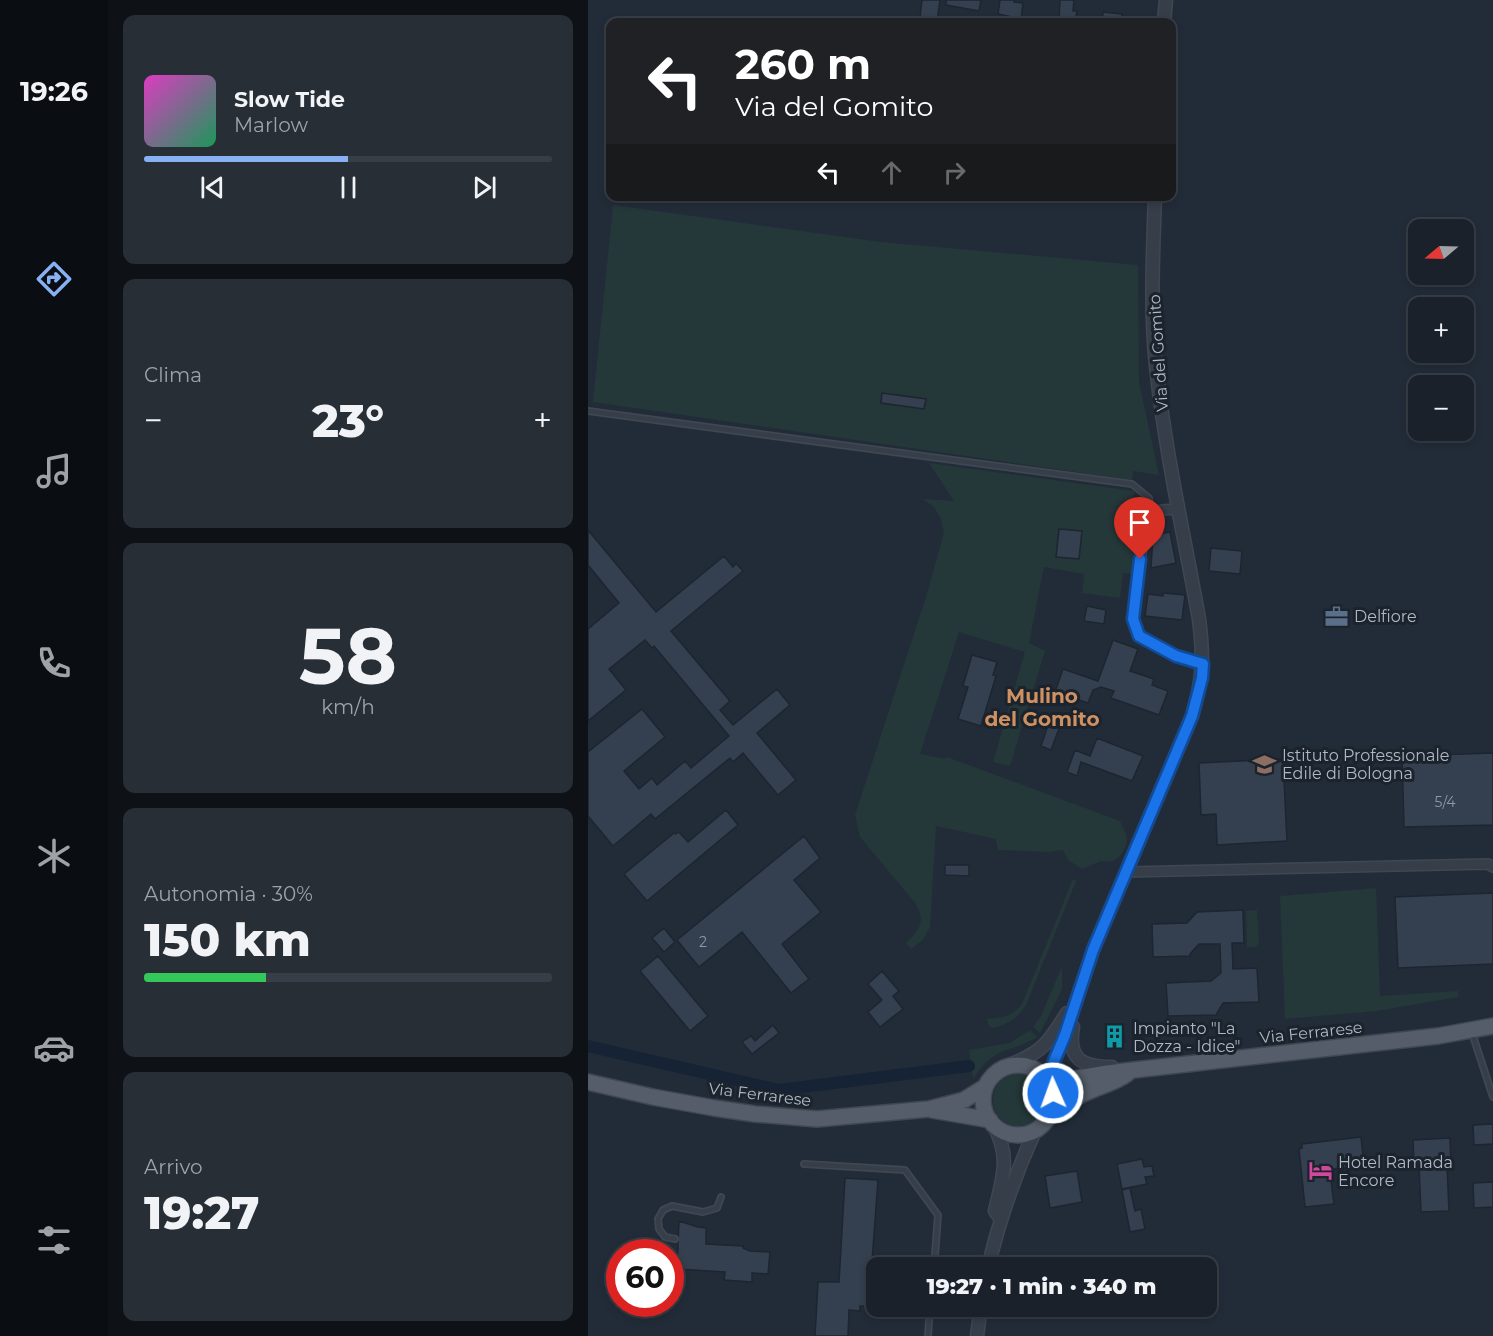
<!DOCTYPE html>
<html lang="it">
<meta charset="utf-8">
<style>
:root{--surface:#1a212a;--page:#272e36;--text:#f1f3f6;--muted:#9fa3a8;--line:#383e47;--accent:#87b1f3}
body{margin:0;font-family:Montserrat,sans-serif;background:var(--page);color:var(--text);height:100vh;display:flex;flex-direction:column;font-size:22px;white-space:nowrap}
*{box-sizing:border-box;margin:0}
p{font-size:20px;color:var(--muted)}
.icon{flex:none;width:33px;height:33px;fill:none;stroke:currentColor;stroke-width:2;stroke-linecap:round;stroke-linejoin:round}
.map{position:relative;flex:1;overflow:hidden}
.drawer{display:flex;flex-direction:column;gap:15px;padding:15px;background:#0e1217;width:480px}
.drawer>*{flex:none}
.top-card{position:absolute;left:18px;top:18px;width:570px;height:183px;border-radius:12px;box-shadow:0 3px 9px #0003,0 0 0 2px var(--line);background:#202124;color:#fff;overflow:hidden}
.needle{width:39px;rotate:251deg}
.controls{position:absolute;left:820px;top:219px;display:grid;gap:12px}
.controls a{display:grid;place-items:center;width:66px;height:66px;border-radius:12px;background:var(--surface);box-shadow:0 3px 9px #0003,0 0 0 2px var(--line);font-size:30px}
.speed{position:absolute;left:18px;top:1239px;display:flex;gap:12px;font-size:30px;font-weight:700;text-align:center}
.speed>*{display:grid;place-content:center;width:78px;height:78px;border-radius:50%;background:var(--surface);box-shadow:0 3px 9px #0003,0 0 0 2px var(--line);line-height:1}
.speed .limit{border:9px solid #d22;background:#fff;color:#111}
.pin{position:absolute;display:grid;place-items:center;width:51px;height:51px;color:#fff;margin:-62px -26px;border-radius:50% 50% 50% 0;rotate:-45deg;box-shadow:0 0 6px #0007}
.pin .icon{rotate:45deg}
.me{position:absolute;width:66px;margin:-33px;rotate:358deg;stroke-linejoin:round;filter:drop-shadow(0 0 4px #0008)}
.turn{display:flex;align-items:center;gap:21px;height:126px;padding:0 30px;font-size:27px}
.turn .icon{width:78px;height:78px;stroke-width:2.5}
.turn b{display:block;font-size:42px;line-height:51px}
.lanes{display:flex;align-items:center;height:57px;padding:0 30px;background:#0003;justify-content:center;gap:30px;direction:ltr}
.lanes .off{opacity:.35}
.big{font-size:45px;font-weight:800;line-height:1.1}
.drawer .card{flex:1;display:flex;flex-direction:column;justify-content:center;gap:9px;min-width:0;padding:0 21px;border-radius:12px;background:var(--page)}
.drawer .dial{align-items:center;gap:0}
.dial b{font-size:78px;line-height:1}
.song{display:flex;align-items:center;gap:18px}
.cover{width:72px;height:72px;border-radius:9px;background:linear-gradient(135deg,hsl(310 70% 55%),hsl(150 70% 35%))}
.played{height:6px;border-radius:3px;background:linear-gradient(90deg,var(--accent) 50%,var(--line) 50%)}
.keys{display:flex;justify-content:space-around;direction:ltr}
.heat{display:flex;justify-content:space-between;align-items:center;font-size:33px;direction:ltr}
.charge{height:9px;border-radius:4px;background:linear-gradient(90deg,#34c759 30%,var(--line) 0)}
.trip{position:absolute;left:278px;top:1257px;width:351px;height:60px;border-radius:12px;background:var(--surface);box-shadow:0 3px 9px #0003,0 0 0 2px var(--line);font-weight:800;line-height:60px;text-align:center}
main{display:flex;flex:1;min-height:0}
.tabs{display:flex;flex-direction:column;width:108px;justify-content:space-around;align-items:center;background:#0a0d11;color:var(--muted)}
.tabs .icon{width:42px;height:42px}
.tabs .selected{color:var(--accent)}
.tabs b{font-size:27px;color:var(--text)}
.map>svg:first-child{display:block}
.green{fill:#243739}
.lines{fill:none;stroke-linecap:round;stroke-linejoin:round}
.canal{stroke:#162335;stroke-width:12}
.building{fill:#34404f;stroke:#1d2530;stroke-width:1.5}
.service-casing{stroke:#3f4752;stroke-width:8}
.minor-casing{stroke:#3f4752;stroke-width:12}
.tertiary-casing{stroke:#3f4752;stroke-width:15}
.primary-casing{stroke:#3f4752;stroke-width:18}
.service{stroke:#363e49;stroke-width:4.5}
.minor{stroke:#363e49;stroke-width:9}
.tertiary{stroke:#363e49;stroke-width:12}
.primary{stroke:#545d69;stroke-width:15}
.route-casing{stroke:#114b97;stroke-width:15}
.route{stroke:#1a73e8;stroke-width:10}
.labels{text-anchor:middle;stroke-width:6;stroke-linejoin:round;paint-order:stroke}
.number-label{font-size:14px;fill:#8f98a6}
.street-label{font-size:16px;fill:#b0b8c5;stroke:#1b232d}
.poi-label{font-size:16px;fill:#b0b8c5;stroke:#1b232d;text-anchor:start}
.quarter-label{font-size:20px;font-weight:bold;fill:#cf9162;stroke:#1b232d}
</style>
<main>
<nav class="tabs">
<b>19:26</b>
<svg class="icon selected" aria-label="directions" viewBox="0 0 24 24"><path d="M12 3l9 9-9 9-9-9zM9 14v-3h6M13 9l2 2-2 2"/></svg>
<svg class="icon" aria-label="music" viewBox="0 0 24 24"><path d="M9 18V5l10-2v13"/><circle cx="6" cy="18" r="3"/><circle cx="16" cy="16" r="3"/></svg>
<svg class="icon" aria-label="phone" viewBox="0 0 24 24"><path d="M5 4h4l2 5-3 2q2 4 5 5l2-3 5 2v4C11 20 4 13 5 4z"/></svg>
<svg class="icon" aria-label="climate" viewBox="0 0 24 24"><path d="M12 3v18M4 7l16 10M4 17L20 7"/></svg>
<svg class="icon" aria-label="car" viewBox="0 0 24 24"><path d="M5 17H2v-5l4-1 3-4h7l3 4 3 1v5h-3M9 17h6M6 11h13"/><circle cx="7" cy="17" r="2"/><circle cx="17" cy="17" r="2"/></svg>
<svg class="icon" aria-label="filters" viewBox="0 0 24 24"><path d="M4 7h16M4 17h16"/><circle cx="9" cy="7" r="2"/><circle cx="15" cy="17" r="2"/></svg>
</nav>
<section class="drawer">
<div class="card">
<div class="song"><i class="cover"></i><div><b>Slow Tide</b><p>Marlow</p></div></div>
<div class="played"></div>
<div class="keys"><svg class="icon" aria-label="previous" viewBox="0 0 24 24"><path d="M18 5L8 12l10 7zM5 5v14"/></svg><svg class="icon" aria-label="pause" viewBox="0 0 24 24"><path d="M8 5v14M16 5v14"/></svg><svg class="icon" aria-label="next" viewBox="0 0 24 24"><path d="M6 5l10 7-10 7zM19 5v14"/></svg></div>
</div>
<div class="card"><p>Clima</p>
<div class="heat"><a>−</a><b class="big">23°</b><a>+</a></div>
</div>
<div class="card dial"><b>58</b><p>km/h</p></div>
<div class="card"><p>Autonomia · 30%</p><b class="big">150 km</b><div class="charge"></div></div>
<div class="card"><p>Arrivo</p><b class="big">19:27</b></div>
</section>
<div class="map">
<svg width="905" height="1336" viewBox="0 0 905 1336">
<rect width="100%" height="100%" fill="#222c38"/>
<path class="green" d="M25,205L293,242L550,265L551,382L571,475L545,471L544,480L5,402Z
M341,463L546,491L545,502L553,503L546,574L535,573L532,598L494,593L496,574L456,567L441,643L457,651L422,766L405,762L437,652L371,632L332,754L357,759L359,757L532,821C534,826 539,834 539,839C538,853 527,865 513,861L494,869L480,860L475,850L460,852L410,850L408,839L348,826L342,927L335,940L323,949L318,943C331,930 338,922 328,904L272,837L267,815L338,597L356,533L353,519L346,507L335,499L366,501Z
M485,879L488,881L438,1005C430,1018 419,1025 404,1028L400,1024L399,1019C414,1018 424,1017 434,1004Z
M788,888L792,996L870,991V997L789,1011L697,1019L692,896Z
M669,910L671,942L668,947H659L658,911Z
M474,966V989L452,1033L445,1027L453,1016Z
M442,1030L449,1037C437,1045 426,1047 413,1052C400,1058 392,1068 385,1079L381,1050L422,1043Z
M405 1100a26 26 0 1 1 52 0a26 26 0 1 1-52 0Z"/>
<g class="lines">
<path class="canal" d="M0,1046L191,1090L381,1066"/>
</g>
<path class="building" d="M334,0H352L349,22H335V18H332Z
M358,0H393L391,11L358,5Z
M412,0H426V2L435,3L433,19L410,14Z
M472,0H486L485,11H489L487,22H471Z
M515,12L534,14L533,22H514Z
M294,393L338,399L336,409L293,403Z
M471,529L494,531L491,559L468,557Z
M0,530L68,612L136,556L145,567L148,563L155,571L83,631L142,701L132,710L145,725L189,689L202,705L169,733L208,780L190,795L155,753L145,762L142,758L67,819L63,814L25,846L0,816V752L54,709L77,737L36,771L51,789L64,778L69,785L97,761L103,768L141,736L66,646L64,648L57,640L21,669L38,690L0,721V629L31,603L0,565Z
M582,532L588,563L563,568L565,535Z
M623,548L654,551L652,574L621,571Z
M575,593L597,595L594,620L557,616L560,594L575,596Z
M499,606L518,610L516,624L496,621Z
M525,640L550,649L542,671L566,679L564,685L580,691L571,715L523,698L526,691L513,687L505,690L500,703L467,692L475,669L510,681Z
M384,655L409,662L405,675L408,676L393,726L370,719L380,687L375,686Z
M461,722L472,726L463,750L453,746Z
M509,738L555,756L544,781L493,762L489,776L479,772L487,750L502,756Z
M905,753V825L816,827L814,756Z
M695,759L699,841L629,845L628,814L613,815L611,763Z
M138,810L150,825L59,901L36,874L86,833L88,834L91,832L100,842Z
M216,836L232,858L206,880L233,912L194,944L221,979L203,993L154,932L111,967L89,940Z
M357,865H381V876L357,875Z
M905,893V964L810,968L807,897Z
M655,910L656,943H644L645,969L669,968L671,1002L635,1003L628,1015L580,1016L578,983L623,981L633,973L632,944H611L602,954V956L565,957L564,924L599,923L609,912Z
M76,928L87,942L76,952L64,938Z
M70,956L120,1016L102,1031L52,971Z
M294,971L311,991L305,996L315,1009L292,1027L280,1012L294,1000L280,984Z
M185,1025L191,1033L164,1054L154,1042L163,1036L167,1041Z
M535,1029L537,1042L520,1045L518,1032Z
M905,1124V1144L886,1145L885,1125Z
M773,1137L776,1166L745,1169L746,1180H743L746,1204L717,1207L711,1149L714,1148V1144Z
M862,1138L863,1164L859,1165L861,1211L833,1212L831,1166H826L825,1140Z
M554,1159L556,1167L564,1166L566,1176L557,1177L559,1184L534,1189L529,1164Z
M489,1171L494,1202L462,1208L457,1176Z
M257,1178L290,1180L283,1275H288V1307L272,1306V1311L261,1310L260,1336H227L230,1282H251Z
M905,1182V1207L886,1208L885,1183Z
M542,1188L547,1211L553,1209L557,1229L542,1232L534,1190Z
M91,1221L110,1227L118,1228V1244L155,1246V1248L162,1251L182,1252L180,1274L164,1273V1282L136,1280L137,1272L89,1269Z"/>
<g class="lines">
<defs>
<path id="service" d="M0,411L544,484L561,498L563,518
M884,1033L905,1097
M216,1164L317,1170L350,1215L346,1268
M87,1239L77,1237L71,1229L70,1219L75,1210L84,1206L115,1212L129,1208L133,1197
M340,1336L342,1306"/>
<path id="minor" d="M591,509L574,510L563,518L555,539L545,619L551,636L588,656L615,664
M539,872L900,864L905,867"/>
<path id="tertiary" d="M576,22L578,0
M485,1027C479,1060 495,1067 524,1067
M422,1065C455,1052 461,1042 479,1013
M459,1079L477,1035L505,950L604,716C615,679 616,658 611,619C596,535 577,451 568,366C562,310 565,253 567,196
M405,1124C423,1157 415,1176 407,1211L412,1218
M400,1268C411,1220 427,1175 447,1131
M389,1336L393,1306"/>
<path id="primary" d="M395 1100a35 35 0 1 1 70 0a35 35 0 1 1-70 0Z
M0,1082L65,1097L126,1108L167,1114L229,1119L341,1109L376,1100L397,1087
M462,1083L519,1073L850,1036L905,1026
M344,1110L402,1120
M462,1116C475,1105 488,1096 504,1090C516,1085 528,1082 539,1074"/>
</defs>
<use href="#service" class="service-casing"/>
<use href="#minor" class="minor-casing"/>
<use href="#tertiary" class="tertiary-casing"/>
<use href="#primary" class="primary-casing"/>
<use href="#service" class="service"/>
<use href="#minor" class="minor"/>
<use href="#tertiary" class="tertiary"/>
<use href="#primary" class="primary"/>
</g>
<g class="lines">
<defs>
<path id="route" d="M465,1093L459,1078L477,1035L505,950L604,716L614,678L615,664L588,656L551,636L545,619L552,559"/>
</defs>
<use href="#route" class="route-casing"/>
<use href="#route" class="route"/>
</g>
<defs>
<symbol id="office-bare" viewBox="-9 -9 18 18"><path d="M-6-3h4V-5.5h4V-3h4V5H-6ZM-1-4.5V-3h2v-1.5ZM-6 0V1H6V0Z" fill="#5c6f8a" stroke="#1b232d" stroke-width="2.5" paint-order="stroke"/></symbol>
<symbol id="school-bare" viewBox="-9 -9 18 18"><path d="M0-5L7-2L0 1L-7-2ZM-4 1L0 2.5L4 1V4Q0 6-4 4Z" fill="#8d6e63" stroke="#1b232d" stroke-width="2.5" paint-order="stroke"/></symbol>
<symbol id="building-bare" viewBox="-9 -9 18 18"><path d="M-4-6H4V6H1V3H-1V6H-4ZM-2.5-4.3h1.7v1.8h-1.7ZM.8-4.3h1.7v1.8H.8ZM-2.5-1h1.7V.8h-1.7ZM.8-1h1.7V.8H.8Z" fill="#0f9aa8" stroke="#1b232d" stroke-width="2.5" paint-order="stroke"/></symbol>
<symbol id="hotel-bare" viewBox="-9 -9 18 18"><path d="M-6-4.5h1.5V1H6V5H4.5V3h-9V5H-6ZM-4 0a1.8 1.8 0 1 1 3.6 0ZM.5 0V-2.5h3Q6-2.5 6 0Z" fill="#d1479c" stroke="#1b232d" stroke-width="2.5" paint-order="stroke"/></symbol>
</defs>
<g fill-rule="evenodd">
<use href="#office-bare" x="732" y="600" width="33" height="33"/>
<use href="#school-bare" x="660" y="748" width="33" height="33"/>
<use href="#building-bare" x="510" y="1020" width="33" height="33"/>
<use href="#hotel-bare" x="716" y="1154" width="33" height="33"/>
</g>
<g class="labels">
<g class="number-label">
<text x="857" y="807">5/4</text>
<text x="115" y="947">2</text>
</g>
<g class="street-label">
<text transform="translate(570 353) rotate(-94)" y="6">Via del Gomito</text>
<text transform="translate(723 1032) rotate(-6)" y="6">Via Ferrarese</text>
<text transform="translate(172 1094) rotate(7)" y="6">Via Ferrarese</text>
</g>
<g class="poi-label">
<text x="766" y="622">Delfiore</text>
<text x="694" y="761">Istituto Professionale<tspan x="694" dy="18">Edile di Bologna</tspan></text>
<text x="545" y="1034">Impianto "La<tspan x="545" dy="18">Dozza - Idice"</tspan></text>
<text x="750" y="1168">Hotel Ramada<tspan x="750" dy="18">Encore</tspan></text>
</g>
<g class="quarter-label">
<text x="454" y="703">Mulino<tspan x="454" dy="23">del Gomito</tspan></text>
</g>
</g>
</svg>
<div class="controls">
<a><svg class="needle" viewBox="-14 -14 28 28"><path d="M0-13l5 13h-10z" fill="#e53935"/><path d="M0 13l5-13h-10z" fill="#9fa3a8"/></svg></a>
<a>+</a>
<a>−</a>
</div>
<div class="speed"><div class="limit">60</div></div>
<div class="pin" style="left:552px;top:559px;background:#d93025"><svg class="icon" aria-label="arrive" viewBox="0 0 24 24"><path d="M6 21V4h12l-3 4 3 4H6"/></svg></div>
<svg class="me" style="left:465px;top:1093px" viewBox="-20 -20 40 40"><circle r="17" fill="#1a73e8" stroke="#fff" stroke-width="3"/><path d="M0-11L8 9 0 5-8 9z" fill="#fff"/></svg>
<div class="trip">19:27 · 1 min · 340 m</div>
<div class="top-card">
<div class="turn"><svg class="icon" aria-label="left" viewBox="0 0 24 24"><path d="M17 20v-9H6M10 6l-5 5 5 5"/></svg><div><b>260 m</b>Via del Gomito</div></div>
<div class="lanes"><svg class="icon" aria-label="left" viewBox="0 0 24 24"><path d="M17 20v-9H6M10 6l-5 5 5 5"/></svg><svg class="icon off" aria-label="ahead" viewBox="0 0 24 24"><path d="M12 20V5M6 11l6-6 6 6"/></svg><svg class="icon off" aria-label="right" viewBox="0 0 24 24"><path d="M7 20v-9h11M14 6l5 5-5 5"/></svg></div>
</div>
</div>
</main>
